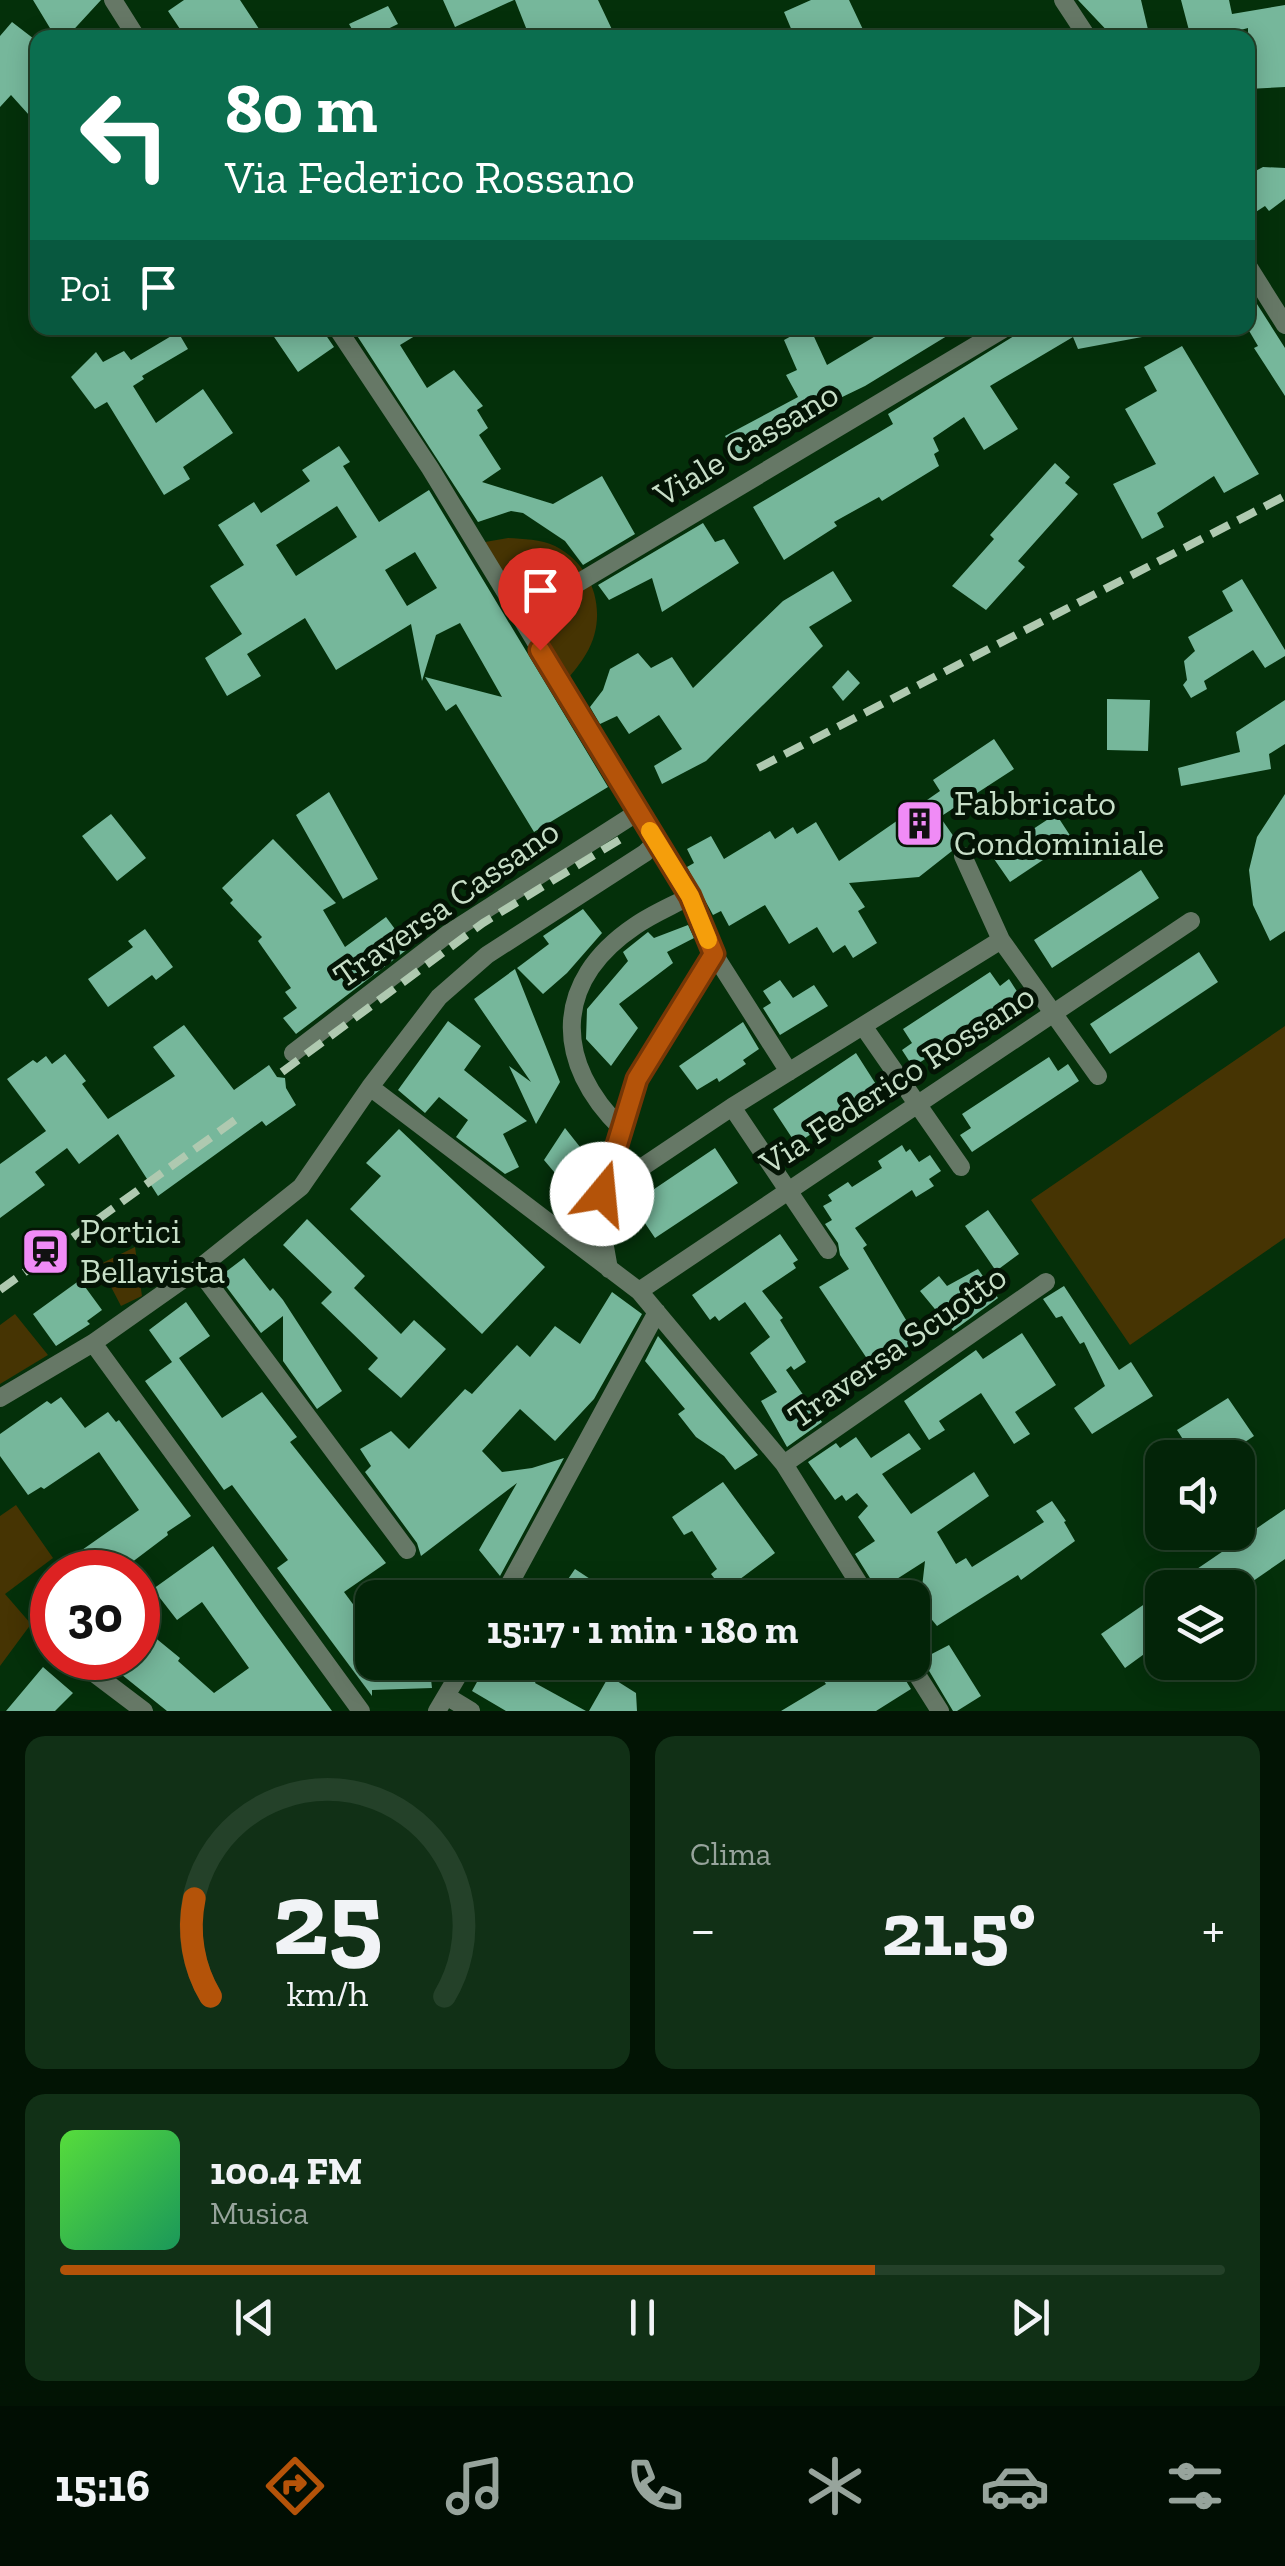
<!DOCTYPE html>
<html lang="it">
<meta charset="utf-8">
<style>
:root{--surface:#032408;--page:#113016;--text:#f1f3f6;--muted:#97a49c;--line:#244129;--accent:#b45309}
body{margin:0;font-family:"Zilla Slab",serif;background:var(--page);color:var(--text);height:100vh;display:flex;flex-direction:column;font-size:38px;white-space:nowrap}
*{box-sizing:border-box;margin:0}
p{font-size:32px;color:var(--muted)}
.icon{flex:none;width:55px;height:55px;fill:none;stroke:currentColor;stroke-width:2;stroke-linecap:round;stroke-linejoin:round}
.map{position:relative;height:1711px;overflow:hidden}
.sheet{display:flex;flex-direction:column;gap:25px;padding:25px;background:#021404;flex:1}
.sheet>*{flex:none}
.guide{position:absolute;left:30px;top:30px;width:1225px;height:305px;border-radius:20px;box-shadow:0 5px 25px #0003,0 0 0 2px var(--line);background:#0b6e4f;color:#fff;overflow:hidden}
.fabs{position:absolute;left:1145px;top:1440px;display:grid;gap:20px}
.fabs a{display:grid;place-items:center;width:110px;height:110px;border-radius:20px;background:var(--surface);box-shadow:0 5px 25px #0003,0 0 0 2px var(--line);font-size:50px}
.speed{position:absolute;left:30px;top:1550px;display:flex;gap:20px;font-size:50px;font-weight:700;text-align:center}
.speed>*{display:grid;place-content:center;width:130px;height:130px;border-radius:50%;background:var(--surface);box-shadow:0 5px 25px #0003,0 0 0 2px var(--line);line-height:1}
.speed .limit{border:15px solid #d22;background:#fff;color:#111}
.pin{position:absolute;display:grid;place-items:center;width:85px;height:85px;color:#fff;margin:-102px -42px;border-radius:50% 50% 50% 0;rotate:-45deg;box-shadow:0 0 10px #0007}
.pin .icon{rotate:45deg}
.me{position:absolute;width:110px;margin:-55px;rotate:17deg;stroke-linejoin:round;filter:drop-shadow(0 0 8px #0008)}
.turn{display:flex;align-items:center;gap:35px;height:210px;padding:0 30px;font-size:45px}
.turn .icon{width:130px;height:130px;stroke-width:2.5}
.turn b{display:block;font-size:70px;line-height:85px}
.then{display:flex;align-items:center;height:95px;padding:0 30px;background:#0003;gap:20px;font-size:38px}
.big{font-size:75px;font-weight:700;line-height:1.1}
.sheet .tile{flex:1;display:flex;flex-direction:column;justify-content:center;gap:15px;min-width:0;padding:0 35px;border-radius:20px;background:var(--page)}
.sheet .dial{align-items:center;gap:0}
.dial svg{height:260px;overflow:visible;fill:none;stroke:var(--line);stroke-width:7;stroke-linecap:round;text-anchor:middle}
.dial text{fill:var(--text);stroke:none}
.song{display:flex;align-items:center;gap:30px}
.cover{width:120px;height:120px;border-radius:15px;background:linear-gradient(135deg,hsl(110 70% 55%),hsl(150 70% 35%))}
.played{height:10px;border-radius:5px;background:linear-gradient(90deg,var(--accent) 70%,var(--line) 70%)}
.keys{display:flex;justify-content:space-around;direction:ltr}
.heat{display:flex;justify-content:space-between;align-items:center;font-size:55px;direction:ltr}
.sheet .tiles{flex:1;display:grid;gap:25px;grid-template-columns:1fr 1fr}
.tile:last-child{grid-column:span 2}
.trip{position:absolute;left:355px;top:1580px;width:575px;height:100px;border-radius:20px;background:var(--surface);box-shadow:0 5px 25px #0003,0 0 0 2px var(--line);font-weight:700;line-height:100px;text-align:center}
.dock{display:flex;height:160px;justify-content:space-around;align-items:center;background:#010e03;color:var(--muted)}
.dock .icon{width:70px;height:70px}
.dock .active{color:var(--accent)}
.dock b{font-size:45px;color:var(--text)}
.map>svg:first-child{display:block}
.green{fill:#463403}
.building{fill:#76b79b;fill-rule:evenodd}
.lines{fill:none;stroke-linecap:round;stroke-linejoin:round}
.minor{stroke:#667866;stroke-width:18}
.rail{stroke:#afc9b0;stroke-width:8;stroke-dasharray:20 10;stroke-linecap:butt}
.route-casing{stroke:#753606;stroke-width:25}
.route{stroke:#b45309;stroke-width:18}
.slow{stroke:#f59e0b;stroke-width:18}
.labels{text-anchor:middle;stroke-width:10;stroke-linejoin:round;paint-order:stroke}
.street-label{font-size:35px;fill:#c7dec7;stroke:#041405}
.poi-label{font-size:35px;fill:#c7dec7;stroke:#041405;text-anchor:start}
</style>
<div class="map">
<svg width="1285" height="1711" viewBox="0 0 1285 1711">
<rect width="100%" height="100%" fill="#04300a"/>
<path class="green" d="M508,538C523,539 541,539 555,546C595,566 609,616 586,654C581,663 573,672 567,680L485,542Z
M1285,1026V1238L1130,1345L1031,1200Z
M135,1247L142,1296L121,1306L109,1283L94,1287L84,1272Z
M15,1314L48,1355L0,1384V1325Z
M16,1505L53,1558L5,1594L31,1624L0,1666V1516Z"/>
<path class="building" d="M33,0H101L66,38H56Z
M184,0H240L265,38H186L168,11Z
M443,0H514L455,27Z
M515,0H598L616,38H530Z
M811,0H849L867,38H795L784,12Z
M1078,0H1141L1150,38H1114Z
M1181,0H1229L1232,14L1285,5V87L1248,89V28L1210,38H1191Z
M388,6L398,24L369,38H357L349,24Z
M12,22L38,42V125L11,95L0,107V36Z
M1263,167L1285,168V199L1269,211L1265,206L1248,217V175Z
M1248,290L1285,348V396L1254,348L1258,346L1248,329Z
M268,328H321L334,347L298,372Z
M360,328H428L400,345L427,388L454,370L483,406L477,410L488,428L479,435L501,469L482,482L553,504L602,476L635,534L583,565L565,541L523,513L511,511L478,522L354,331Z
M806,328H810L827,365L889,328H960L865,386L807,414L811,420L741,464L725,436L798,397L786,375L797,370L784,340Z
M1027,328H1142V337L1078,349L1073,337L990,386L1018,429L984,450L964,417L933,438L939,451L934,454L939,466L882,501L879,497L834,522L837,526L784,560L753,507L893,424L888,414Z
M178,332L188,349L142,376L144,379L133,386L156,423L203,389L233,433L183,467L190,479L164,495L107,402L95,409L71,377L96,352L103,362L124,351L131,360Z
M1182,346L1259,474L1224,493L1214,476L1157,513L1164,527L1142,539L1113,484L1156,464L1125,409L1157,391L1144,367Z
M339,446L350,462L343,466L379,522L429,490L608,787L534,832L456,704L446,711L425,677L502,697L460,623L436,635L422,681L411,624L336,670L305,618L247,654L261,676L227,696L205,658L242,634L210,586L244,565L218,525L254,502L261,513L310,481L302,470ZM337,506L357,537L296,576L276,545ZM415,552L437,588L407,606L385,570Z
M1055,463L1070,477L1065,483L1078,494L1018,561L1025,567L986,610L952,586L994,539L990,535Z
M703,523L715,542L724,539L739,563L662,612L652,578L609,600L598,585Z
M833,571L852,601L809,627L823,646L706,761L662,784L654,766L682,749L659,715L629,734L617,716L600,724L590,707L603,690L610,669L638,653L651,668L672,657L693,688L783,601Z
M1242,579L1285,650V656L1265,668L1253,650L1204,681L1207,689L1191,698L1183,685L1187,680L1184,661L1195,651L1188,637L1233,611L1222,591Z
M848,670L860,683L843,701L832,687Z
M1107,699L1150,700L1148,751L1107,750Z
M1285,700V744L1269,754L1271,769L1181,786L1178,768L1240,752L1236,732Z
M994,739L1014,769L940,817L959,844L952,851L919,877L849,883L865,907L858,911L877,943L853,958L845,945L833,953L817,927L789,944L765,905L729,926L721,911L713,915L687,867L694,863L687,849L711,836L724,859L770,831L775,839L793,827L797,834L816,822L839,861L940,791L933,780Z
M329,792L378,879L343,899L296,815Z
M1285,794V931L1270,941L1253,905L1249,870L1257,837Z
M111,814L146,858L117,881L82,836Z
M1056,814L1073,840L1010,882L992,856Z
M273,839L336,903L323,910L345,947L386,917L409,948L296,1034L283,1018L297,1008L285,992L291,988L258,941L262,937L230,903L233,900L222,888Z
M1141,870L1159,898L1052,968L1034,940Z
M583,909L602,933L567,973L543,994L517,968L549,944L543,936Z
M688,925L694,938L667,952L673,963L619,1004L638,1028L611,1066L586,1039L587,1009L628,961L623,952L648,932L654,938Z
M145,929L173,967L156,980L152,975L108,1007L88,979L133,947L128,941Z
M1199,952L1218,982L1110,1054L1090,1024Z
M515,969L560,1082L536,1124L509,1066L531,1082L474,999Z
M990,972L1000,986L1009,979L1020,996L913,1067L902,1050L912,1043L903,1029Z
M780,980L793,998L814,985L828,1006L780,1035L763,1008L771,1003L763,991Z
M448,1021L481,1046L464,1070L527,1121L503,1134L519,1167L505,1174L456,1137L468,1120L439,1097L425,1113L398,1090Z
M743,1022L759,1049L743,1060L746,1064L719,1082L717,1078L697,1090L679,1066Z
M184,1025L234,1090L269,1065L277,1077L285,1078L286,1088L296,1105L266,1126L262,1121L158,1196L118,1134L79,1164L67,1148L35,1172L45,1185L0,1218V1164L46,1131L7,1079L33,1060L37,1063L46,1056L52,1064L65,1054L86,1081L82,1084L108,1119L175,1076L153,1047Z
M856,1053L879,1089L796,1144L773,1109Z
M1049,1057L1058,1071L1068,1064L1079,1081L972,1152L960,1135L971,1128L962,1114Z
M565,1128L584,1152L578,1162L585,1167L576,1198L544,1160Z
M399,1129L545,1267L482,1334L350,1209L381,1176L366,1163Z
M902,1145L906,1152L910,1149L919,1162L930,1155L941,1171L929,1179L934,1186L916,1197L912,1190L855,1228L867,1245L863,1248L918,1340L874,1369L819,1287L849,1269L840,1255L838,1243L825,1224L832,1220L823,1206L832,1201L828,1195L848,1182L852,1187L882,1168L878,1161Z
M715,1148L738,1183L655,1238L632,1204Z
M988,1210L1019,1254L996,1271L965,1226Z
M307,1219L365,1276L354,1288L401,1334L414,1320L446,1349L401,1398L368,1369L378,1358L321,1303L332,1292L283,1245Z
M780,1234L798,1260L793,1263L796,1268L762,1291L783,1318L780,1320L806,1362L794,1370L791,1366L786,1370L822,1422L787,1447L761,1401L777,1392L750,1353L770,1337L745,1302L719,1321L715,1316L710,1320L692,1295Z
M244,1258L270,1291L273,1288L283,1300L342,1391L317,1409L283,1361V1316L261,1333L219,1277Z
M978,1269L998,1298L953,1331L920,1291L939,1276L947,1286Z
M80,1280L102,1310L87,1321L90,1324L56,1346L33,1314Z
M1064,1286L1119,1370L1131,1362L1153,1396L1092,1434L1074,1408L1105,1386L1084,1342L1080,1344L1062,1316L1056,1318L1043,1299Z
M612,1292L642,1314L594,1399L555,1441L520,1409L482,1451L502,1472L532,1468L564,1458L500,1576L479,1550L517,1483L421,1556L417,1543L365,1472L371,1466L360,1449L391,1431L409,1449L465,1389L472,1394L517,1345L530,1357L555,1326L580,1344Z
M186,1302L210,1336L179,1358L222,1418L262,1392L297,1437L290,1442L386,1563L344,1592L372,1630V1662H429L432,1688L372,1690V1696L277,1568L288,1560L232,1485L224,1490L145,1381L172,1362L149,1330Z
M1022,1333L1056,1385L1015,1412L1030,1434L1014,1444L981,1393L939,1421L945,1430L929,1440L904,1401L976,1350L983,1359Z
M658,1336L758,1455L735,1470L724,1456L696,1437L678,1414L685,1409L645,1361Z
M61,1397L85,1428L108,1412L116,1422L119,1420L191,1516L167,1532L168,1535L119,1572H83L72,1557L139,1510L99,1452L44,1489L41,1487L28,1495L0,1456V1434L47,1401L51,1404Z
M1228,1398L1254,1436L1233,1450L1230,1446L1212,1458H1195L1177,1430Z
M909,1433L921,1449L882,1474L911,1514L974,1472L989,1496L937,1532L956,1564L966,1558L972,1567L1044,1522L1036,1511L1052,1501L1066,1521L1064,1522L1075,1541L1021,1580L1018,1575L937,1626L920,1605L925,1561L878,1591L855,1554L875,1541L858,1517L868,1506L857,1493L846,1501L842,1495L835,1500L808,1462L836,1443L840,1448L856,1437L871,1458Z
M723,1482L775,1553L724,1591L711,1574L717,1569L692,1531L684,1535L672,1517Z
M1285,1509V1559L1243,1588H1169Z
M213,1546L264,1618L332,1711H167L101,1658H138V1638L147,1631L180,1658L178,1661L214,1693L249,1668L202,1602L177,1620L153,1589Z
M575,1569L619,1598H555Z
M1162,1592V1641L1125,1668L1101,1634Z
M949,1645L981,1696L957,1711H953L922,1659Z
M488,1662H545L535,1683L586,1711H506L472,1691Z
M810,1662H885L893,1675L900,1671L911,1689L876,1711H781L826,1684Z
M43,1667L73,1693L55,1711H6Z
M609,1676L636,1693L637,1711H589Z"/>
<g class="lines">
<path class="minor" d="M113,0L137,38
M1063,0L1088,38
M1248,266L1285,325
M337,328L430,468L690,896L714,954L637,1079L602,1194V1230L609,1269
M521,617L1005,328
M1001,940L1098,1076
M714,954L789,1072
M863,1026L961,1167
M293,1053L449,933L638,812
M370,1087L639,1291L784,1464L868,1598
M732,1107L828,1250
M622,1129C554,1063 552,982 635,926C652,914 672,906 690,896
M602,1194L732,1107L1001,940L963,856
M198,1269L407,1550
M639,1291L1191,921
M93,1343L361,1711
M0,1398L93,1343L198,1269L301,1187L370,1087L439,997L487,955L645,853L657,841
M784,1464L1046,1282
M502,1598L657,1312
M50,1639L52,1641
M74,1658L144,1711
M909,1662L940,1711
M448,1697L471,1711
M437,1711L466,1662"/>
<path class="rail" d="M758,768L1285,496
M282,1072L483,923L624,837
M0,1290L242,1115"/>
</g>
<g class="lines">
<defs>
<path id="route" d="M540,650L690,896L714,954L637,1079L602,1194"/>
</defs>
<use href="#route" class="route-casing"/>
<use href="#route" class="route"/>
<path class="slow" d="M650,831L690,896L708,940"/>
</g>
<defs>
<symbol id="building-square" viewBox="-11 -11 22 22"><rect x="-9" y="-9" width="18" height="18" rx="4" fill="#f08bf6" stroke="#041405"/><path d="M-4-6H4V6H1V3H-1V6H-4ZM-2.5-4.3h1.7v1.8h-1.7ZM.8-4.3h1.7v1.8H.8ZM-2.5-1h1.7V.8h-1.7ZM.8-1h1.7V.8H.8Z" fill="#111"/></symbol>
<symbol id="station-square" viewBox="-11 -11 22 22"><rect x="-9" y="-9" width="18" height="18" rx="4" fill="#f08bf6" stroke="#041405"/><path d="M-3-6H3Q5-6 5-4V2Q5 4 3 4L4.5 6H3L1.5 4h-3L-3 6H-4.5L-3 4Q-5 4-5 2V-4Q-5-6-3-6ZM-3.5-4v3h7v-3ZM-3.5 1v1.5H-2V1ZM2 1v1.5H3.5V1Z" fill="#111"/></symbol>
</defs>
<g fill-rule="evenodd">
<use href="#building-square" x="892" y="796" width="55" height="55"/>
<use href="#station-square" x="18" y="1224" width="55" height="55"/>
</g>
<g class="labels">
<g class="street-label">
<text transform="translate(746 444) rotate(-31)" y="12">Viale Cassano</text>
<text transform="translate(446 903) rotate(-35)" y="12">Traversa Cassano</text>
<text transform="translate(897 1079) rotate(-33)" y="12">Via Federico Rossano</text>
<text transform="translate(897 1346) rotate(-35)" y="12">Traversa Scuotto</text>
</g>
<g class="poi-label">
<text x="954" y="815">Fabbricato<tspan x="954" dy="40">Condominiale</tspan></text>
<text x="80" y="1243">Portici<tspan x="80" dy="40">Bellavista</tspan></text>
</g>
</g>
</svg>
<div class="fabs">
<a><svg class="icon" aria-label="sound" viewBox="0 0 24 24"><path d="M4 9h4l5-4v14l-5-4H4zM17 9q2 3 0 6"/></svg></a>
<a><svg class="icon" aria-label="layers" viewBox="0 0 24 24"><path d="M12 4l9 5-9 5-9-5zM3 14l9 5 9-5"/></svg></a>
</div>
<div class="speed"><div class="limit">30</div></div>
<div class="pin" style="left:540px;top:650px;background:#d93025"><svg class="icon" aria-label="arrive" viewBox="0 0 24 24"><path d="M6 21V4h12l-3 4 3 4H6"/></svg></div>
<svg class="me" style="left:602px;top:1194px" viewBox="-20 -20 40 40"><circle r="19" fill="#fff"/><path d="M0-13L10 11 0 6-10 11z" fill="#b45309"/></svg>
<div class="trip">15:17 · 1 min · 180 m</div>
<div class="guide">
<div class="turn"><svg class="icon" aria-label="left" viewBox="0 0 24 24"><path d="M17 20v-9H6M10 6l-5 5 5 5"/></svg><div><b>80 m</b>Via Federico Rossano</div></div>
<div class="then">Poi<svg class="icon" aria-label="arrive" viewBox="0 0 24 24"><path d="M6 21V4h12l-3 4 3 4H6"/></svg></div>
</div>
</div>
<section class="sheet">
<div class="tiles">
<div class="tile dial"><svg viewBox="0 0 100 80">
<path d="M14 69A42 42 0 1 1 86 69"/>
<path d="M14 69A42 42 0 0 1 9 39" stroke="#b45309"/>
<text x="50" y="56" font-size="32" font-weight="700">25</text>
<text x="50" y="72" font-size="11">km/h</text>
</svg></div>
<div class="tile"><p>Clima</p>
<div class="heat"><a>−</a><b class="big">21.5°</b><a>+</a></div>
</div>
<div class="tile">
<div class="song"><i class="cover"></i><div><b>100.4 FM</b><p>Musica</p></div></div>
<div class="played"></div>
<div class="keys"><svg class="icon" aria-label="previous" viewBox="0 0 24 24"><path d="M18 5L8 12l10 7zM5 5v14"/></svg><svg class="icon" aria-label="pause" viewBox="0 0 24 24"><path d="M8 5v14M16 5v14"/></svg><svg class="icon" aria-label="next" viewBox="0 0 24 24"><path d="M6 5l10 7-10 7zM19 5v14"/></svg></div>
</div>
</div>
</section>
<nav class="dock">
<b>15:16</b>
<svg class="icon active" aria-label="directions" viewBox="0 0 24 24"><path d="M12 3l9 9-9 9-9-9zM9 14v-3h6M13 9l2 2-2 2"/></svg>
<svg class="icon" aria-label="music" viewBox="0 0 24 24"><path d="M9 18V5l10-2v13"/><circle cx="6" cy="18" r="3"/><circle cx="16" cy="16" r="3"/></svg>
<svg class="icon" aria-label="phone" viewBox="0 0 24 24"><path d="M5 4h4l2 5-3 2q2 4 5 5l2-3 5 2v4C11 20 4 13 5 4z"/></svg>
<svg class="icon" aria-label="climate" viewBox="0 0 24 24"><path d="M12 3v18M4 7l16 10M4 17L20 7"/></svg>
<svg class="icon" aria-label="car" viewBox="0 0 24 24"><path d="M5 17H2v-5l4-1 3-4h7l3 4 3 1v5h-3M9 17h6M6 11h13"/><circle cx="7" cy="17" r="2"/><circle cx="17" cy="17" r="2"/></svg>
<svg class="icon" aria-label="filters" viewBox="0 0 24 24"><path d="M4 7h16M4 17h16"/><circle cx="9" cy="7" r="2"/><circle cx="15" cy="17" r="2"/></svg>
</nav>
